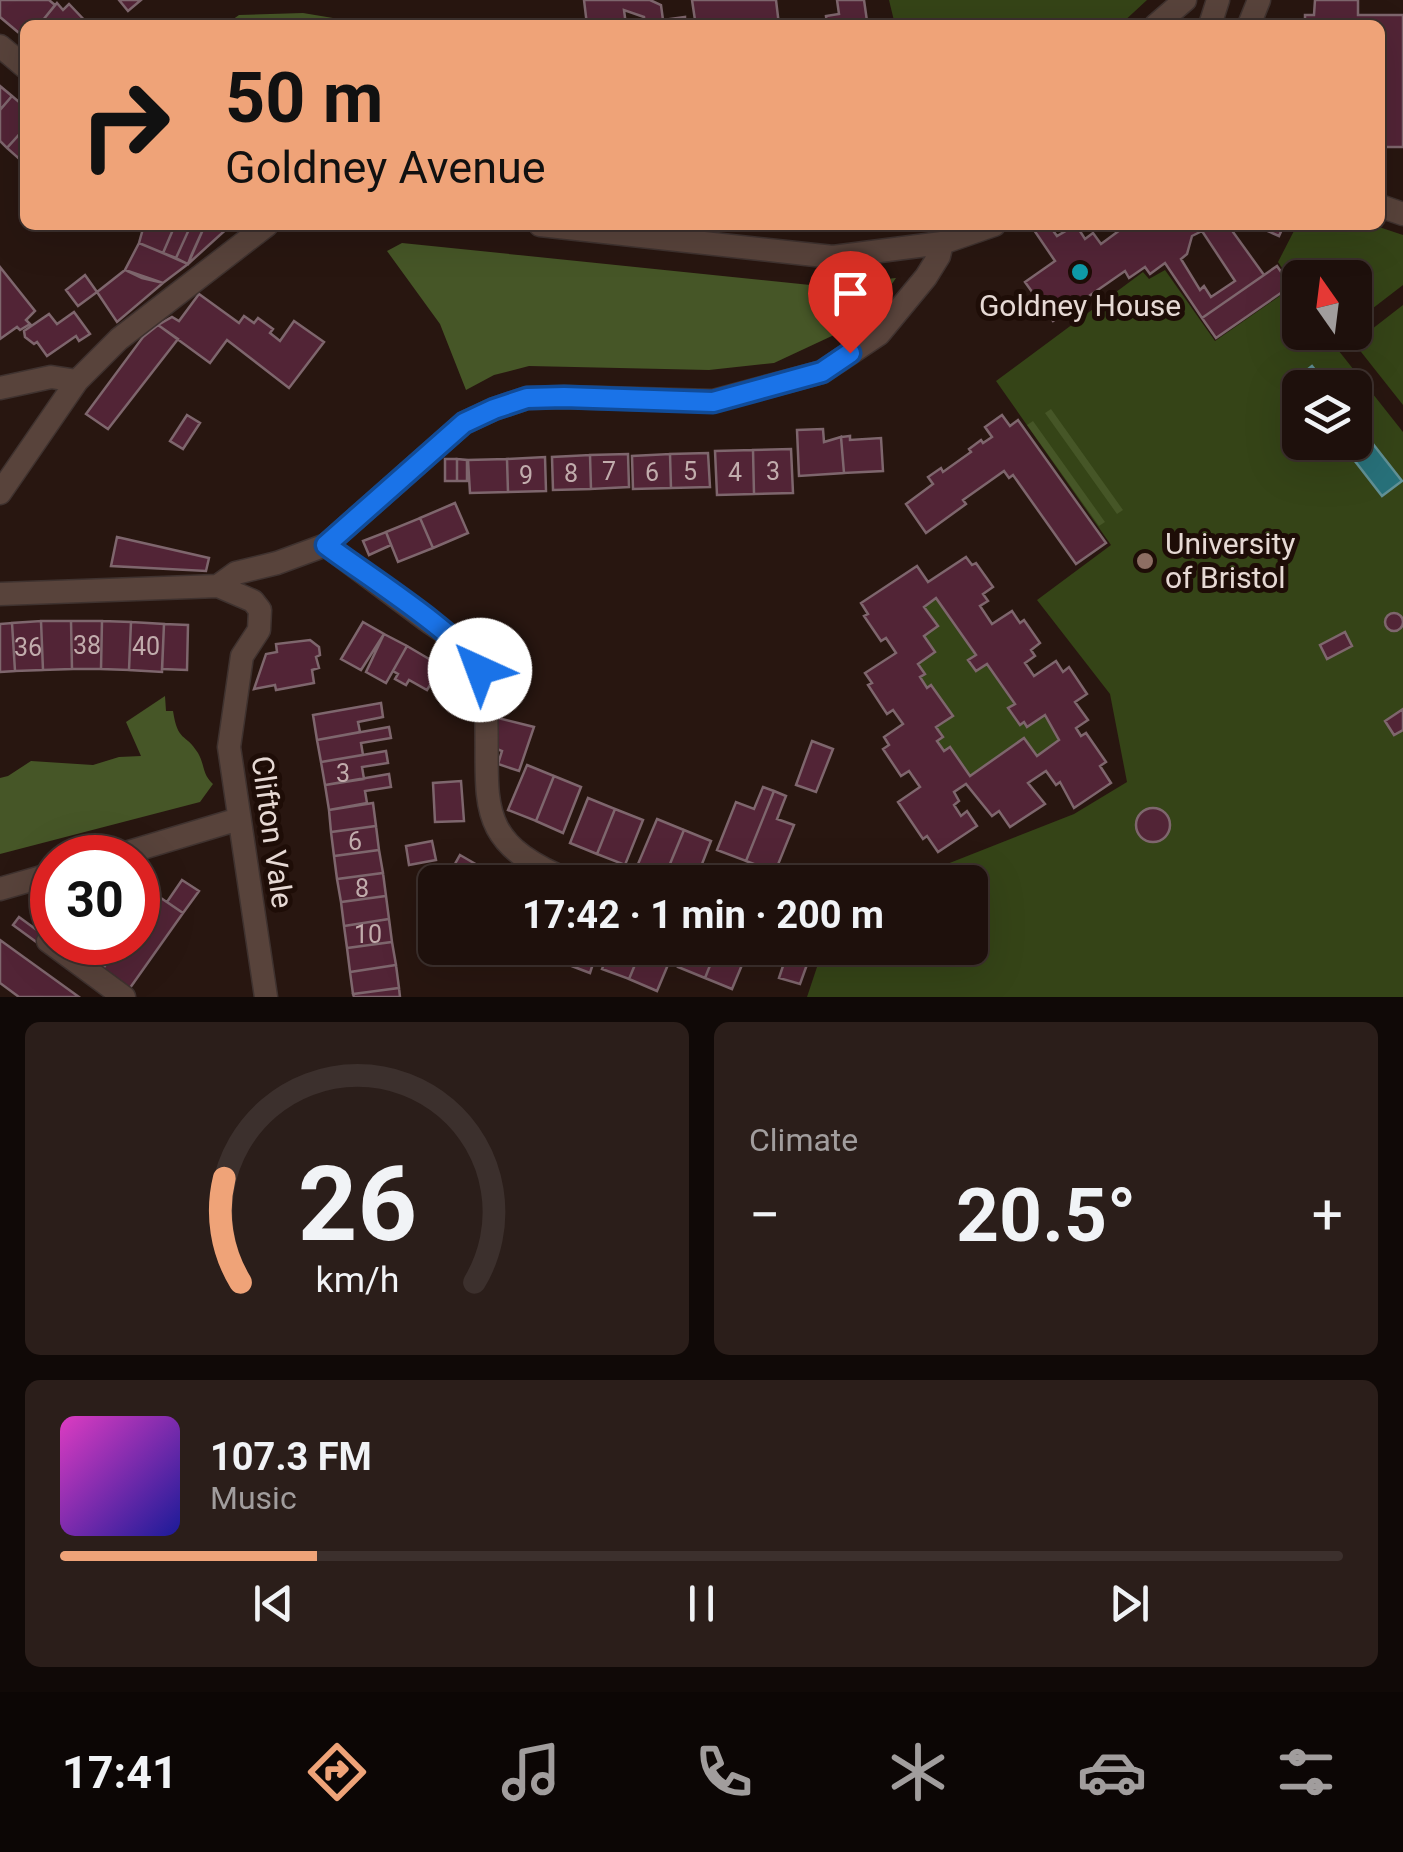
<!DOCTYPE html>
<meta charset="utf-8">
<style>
:root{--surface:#1e100c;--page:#2b1e1a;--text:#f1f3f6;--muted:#a19d9d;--line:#3c302d;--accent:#efa378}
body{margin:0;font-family:Roboto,sans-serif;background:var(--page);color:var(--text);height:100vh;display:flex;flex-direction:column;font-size:38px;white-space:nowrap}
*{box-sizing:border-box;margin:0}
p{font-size:32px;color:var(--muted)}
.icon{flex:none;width:55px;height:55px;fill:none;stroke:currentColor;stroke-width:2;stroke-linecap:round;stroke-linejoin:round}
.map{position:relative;height:997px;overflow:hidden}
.side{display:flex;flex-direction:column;gap:25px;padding:25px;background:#100907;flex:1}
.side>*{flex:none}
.banner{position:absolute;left:20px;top:20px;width:1365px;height:210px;border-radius:15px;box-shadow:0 10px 40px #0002,0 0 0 2px var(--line);background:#efa378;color:#111;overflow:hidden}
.needle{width:65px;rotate:346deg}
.fabs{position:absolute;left:1282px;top:260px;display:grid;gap:20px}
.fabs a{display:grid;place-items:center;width:90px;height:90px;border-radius:15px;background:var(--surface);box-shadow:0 10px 40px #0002,0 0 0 2px var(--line);font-size:50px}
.speed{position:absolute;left:30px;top:835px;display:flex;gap:20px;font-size:50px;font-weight:700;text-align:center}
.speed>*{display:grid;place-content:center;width:130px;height:130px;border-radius:50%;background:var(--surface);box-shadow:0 10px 40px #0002,0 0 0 2px var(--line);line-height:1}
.speed .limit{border:15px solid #d22;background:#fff;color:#111}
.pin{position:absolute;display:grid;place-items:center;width:85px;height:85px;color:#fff;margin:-102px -42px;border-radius:50% 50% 50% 0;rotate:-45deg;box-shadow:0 0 10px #0007}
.pin .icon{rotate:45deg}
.me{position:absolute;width:110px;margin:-55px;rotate:317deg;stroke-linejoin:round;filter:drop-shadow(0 0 8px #0008)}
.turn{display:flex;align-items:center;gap:35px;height:210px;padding:0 40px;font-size:45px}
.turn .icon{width:130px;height:130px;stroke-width:2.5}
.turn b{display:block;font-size:70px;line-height:85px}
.big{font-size:75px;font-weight:700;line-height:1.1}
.side .card{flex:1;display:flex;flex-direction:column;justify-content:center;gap:15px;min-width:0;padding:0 35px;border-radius:15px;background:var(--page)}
.side .dial{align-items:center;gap:0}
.dial svg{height:260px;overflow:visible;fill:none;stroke:var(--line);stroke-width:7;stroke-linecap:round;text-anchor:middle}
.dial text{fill:var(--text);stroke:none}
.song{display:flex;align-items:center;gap:30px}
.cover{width:120px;height:120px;border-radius:15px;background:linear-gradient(135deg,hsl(310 70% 55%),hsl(240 70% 35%))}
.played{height:10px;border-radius:5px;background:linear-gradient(90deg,var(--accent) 20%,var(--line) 20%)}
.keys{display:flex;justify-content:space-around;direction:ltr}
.heat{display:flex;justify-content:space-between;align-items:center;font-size:55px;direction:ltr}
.side .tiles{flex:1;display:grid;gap:25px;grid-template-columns:1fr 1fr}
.card:last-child{grid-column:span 2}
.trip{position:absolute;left:418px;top:865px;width:570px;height:100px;border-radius:15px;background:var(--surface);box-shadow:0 10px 40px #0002,0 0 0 2px var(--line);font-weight:700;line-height:100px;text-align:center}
.dock{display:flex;height:160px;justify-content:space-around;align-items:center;background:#0c0605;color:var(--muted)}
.dock .icon{width:70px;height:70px}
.dock .active{color:var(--accent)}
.dock b{font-size:45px;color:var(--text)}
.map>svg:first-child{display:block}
.green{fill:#354417;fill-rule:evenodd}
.forest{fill:#465627}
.water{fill:#28717a;stroke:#619095;stroke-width:2.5}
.building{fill:#522436;stroke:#7e666d;stroke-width:2.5;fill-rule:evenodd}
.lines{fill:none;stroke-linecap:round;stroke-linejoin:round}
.minor-casing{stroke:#3f322f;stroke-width:25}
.minor{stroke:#58433b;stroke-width:22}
.route-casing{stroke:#114b97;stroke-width:25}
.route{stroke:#1a73e8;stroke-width:18}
.culture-dot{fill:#0f9aa8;stroke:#1e0d07;stroke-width:4}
.education-dot{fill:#8d6e63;stroke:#1e0d07;stroke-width:4}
.labels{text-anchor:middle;stroke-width:10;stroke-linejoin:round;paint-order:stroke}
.number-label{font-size:25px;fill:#c1acac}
.poi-label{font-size:30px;fill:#e6d9d4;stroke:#1e0d07}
.street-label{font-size:30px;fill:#e6d9d4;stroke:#1e0d07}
</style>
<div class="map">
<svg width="1403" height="997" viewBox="0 0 1403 997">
<rect width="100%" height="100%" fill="#281610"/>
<path class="green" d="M889,0H1147L1120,25H895Z
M709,225H893L852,230Z
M1297,225H1373L1403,235V285L1355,322V278H1300V332L1341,333L1331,341L1403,432V997H807L821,955L825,960L829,948H970V882H852L853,880L947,864L1074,814L1127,782L1110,694L1037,600L1111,545L996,381L1143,272L1149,279L1165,270L1215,341L1294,286L1278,262ZM1300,388H1355V442H1300Z
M1403,305V405L1354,343Z
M936,598L976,655L968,660L976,671L987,664L1015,704L1008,709L1019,724L1024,722L1027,726L1045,715L1059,740L1037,756L1024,739L970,776L950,748L944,751L937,741L936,727L952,715L931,685L927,688L920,677L925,673L918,664L924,636L938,626L924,607Z"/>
<path class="forest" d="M303,13L345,20L351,25H225L239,15Z
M402,243L820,286L896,278L881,300L834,335L774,363L709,370L529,366L494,375L466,390L440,324L387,251Z
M1051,409L1123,510L1117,514L1045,413Z
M1033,421L1105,522L1099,526L1027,425Z
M165,696L166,711H173C178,743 185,732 198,753C205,765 202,774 213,784L200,802L0,854V778L8,776L31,761L93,765L119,757L141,756L126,722Z"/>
<path class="water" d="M1312,366L1329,387L1300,388V390L1293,381Z
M1355,421L1402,481L1382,496L1341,443L1355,442Z"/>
<path class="building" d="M0,0H49L55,5L39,25H25V38L0,17Z
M119,0H141L128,11Z
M584,0H650L661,5L663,20L685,17V21L695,20L692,0H776L779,25H645L644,17L624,10L626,25H587Z
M837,0H864L867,21L862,22V25H827L826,16L839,14Z
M1315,0H1358V15H1403V147H1384L1385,119H1380V25H1305V15H1314Z
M57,3L63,10L69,4L89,25H39Z
M0,86L12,96L0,110Z
M12,96L25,107V128L7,148L0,141V110Z
M25,128V164L7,148Z
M144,225H175L163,253L139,243Z
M175,225H191L176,258L163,253Z
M191,225H205L188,264L176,258Z
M205,225H231L188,264L191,256Z
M1041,225H1049L1057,236L1076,225L1085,239L1093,233L1101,244L1120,230L1116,225H1228L1264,275L1202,318L1165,263L1150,274L1145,267L1129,278L1125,271L1053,321L1025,282L1055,261L1034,230ZM1202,231L1235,281L1211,297L1204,286L1200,290L1181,259L1187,254L1192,236Z
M1254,225H1284L1279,236Z
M139,243L163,253L188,264L163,283L142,278L125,270Z
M1277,266L1291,286L1216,338L1202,318Z
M0,267L35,311L26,320L30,324L20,330L17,327L0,339Z
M125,270L163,283L117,322L97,292Z
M85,275L97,292L78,306L66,290Z
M199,294L239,323L244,316L254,323L258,318L273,329L270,333L280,341L294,321L324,342L289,388L227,340L210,363L158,325L172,317L179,321Z
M74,312L90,334L79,341L76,336L47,356L37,342L34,344L25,337L24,331L49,314L57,324Z
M158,325L178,339L108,429L86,414L143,337Z
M187,415L200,423L183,449L170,441Z
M1002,415L1010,426L1018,420L1106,543L1076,564L1013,475L1009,478L1004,471L963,500L966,504L926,533L906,504L933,484L928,477L941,468L943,472L971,452L969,449L981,440L983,443L992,437L985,427Z
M823,429L824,442L841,437L844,473L799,476L797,430Z
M850,436V440L881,438L883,471L844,473L841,437Z
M791,449L793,493L754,494L753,450Z
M753,450L754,494L717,495L715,451Z
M708,453L710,487L671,488L670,454Z
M628,454L629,487L591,489L590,455Z
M670,454L671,488L633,489L632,456Z
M590,455L591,489L553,490L552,457Z
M545,457L546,491L508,492L507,459Z
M445,459H457V481H445Z
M457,459L467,460V481H457Z
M507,459L508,492L470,493L468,460Z
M455,503L468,533L433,548L420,518Z
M420,518L433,548L398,562L386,532Z
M386,532L391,545L369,555L363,541Z
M117,537L209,558L206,571L111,566Z
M966,557L972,565L976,563L993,587L983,594L988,601L980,606L992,624L1012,611L1020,623L1024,620L1040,643L1031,650L1035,656L1025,663L1034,676L1056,661L1063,672L1069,667L1087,694L1075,702L1088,720L1076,728L1081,736L1086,733L1106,762L1100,766L1111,783L1074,808L1060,782L1056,785L1046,771L1028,783L1045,804L1010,827L999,811L992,816L966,784L954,792L959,801L954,805L961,816L967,811L977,826L938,852L927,836L923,839L898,802L920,787L909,771L901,776L883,749L889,745L884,737L903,724L893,710L887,714L868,685L872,683L865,673L896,653L886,638L881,641L864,616L868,614L861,603L917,566L928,582ZM936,598L976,655L968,660L976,671L987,664L1015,704L1008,708L1020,725L1024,722L1027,727L1045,715L1059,740L1037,756L1024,738L970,776L950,747L944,751L937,741L943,737L936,727L953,716L931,685L927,688L920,677L925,674L918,664L935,652L924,636L938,626L924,607Z
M1385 622a9 9 0 1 1 18 0a9 9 0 1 1-18 0Z
M41,621L43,670L15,671L12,623Z
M41,621H71L72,669L43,670Z
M71,621H102L101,669H72Z
M102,621L131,622L129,670L101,669Z
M131,622L164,624L162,672L129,670Z
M363,622L384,634L361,670L341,659Z
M12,623L15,671L0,672V624Z
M164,624L188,625L187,670L162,669Z
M1345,632L1352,646L1327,659L1320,645Z
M384,634L407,646L386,683L366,672Z
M310,640L319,647L320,655L316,657L319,668L312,670L314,683L276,690L275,685L254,689L266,654L277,652L276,644Z
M407,646L441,666L439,670L444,673L437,685L432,682L427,690L409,680L406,685L395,679L398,674L393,671Z
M381,703L383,717L358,722L360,732L317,740L313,715Z
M1403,709V730L1394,735L1385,721Z
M494,717L534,727L519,771L498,764L502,751L494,748Z
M389,727L391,738L361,743L363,755L321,762L317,740Z
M812,741L833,749L816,792L796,785Z
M386,751L388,763L362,767L364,779L325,785L321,762Z
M527,765L554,776L536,821L508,810Z
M389,774L391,787L365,791L367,803L329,810L325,785Z
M554,776L581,787L563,833L536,821Z
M461,781L464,821L435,822L433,783Z
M763,787L774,791L746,861L717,850L736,802L754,809Z
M774,791L786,796L777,819L794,825L775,872L746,861Z
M588,798L615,809L597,854L570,843Z
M373,803L376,826L331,832L329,810Z
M1136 825a17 17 0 1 1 34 0a17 17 0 1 1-34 0Z
M615,809L643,820L625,865L597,854Z
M657,819L684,830L665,876L638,864Z
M376,826L379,850L334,856L331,832Z
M684,830L711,841L695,882H683L665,876Z
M432,841L436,860L409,865L406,846Z
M379,850L383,873L337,879L334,856Z
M460,855L491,873L486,882H461L463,878L451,871Z
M383,873L386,896L341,902L337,879Z
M182,880L199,891L183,913L167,902Z
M435,890V905L428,906L426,891Z
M155,894L183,913L125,995L98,976L121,942H138V919Z
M386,896L389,919L344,926L341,902Z
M19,917L45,936L39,944L13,925Z
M389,919L392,942L347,948L344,926Z
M0,940L79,997H19L0,983Z
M392,942L396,965L350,972L347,948Z
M535,948H567L561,962L534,951Z
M567,948H598L590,973L561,962Z
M611,948H642L629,979L602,969Z
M642,948H675L657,991L629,979Z
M685,948H717L705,978L678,967Z
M717,948H749L732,989L705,978Z
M771,948H813L800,984L779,978L784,963L767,958Z
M396,965L399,988L353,994L350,972Z
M399,988L400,997H354L353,994Z"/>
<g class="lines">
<defs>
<path id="minor" d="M1156,25L1185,0
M1210,25L1218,0
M1249,25L1259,0
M0,46L25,67
M1380,206L1403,214
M540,225L833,257L942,243L994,225
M0,388L51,377L77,381
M0,493L77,381L119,339L267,225
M326,545C359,570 392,594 425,619C442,631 467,645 478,664C485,678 485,694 486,709C490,802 469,841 573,882
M218,586L236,573L277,563L326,545L464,423L494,409L527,398L564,397L713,401L822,372L879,334L926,277L939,256L942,243
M0,594L218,586L253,601L260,610L259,630L242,656L229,747L266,997
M109,858L239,819
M0,889L52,874
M48,941L124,997
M84,967L100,942"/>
</defs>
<use href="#minor" class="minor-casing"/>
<use href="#minor" class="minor"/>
</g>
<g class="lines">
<defs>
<path id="route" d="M480,670C465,637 360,571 326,545L464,423L494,409L527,398L564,397L713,402L822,372L850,353"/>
</defs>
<use href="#route" class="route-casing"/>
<use href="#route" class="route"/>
</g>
<circle class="culture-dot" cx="1080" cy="272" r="10"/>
<circle class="education-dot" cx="1145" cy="561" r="10"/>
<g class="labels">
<g class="number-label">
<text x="609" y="480">7</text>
<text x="690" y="480">5</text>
<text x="773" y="480">3</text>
<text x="652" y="481">6</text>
<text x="735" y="481">4</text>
<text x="571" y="482">8</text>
<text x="526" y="484">9</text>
<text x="87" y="654">38</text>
<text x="146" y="655">40</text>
<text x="28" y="656">36</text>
<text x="343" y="782">3</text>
<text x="355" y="850">6</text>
<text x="362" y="897">8</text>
<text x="368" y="943">10</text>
</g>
<g class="poi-label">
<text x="1080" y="316">Goldney House</text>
<text x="1165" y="554" text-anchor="start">University<tspan x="1165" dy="34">of Bristol</tspan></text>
</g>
<g class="street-label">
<text transform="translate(272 832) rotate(82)" y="10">Clifton Vale</text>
</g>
</g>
</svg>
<div class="fabs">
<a><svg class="needle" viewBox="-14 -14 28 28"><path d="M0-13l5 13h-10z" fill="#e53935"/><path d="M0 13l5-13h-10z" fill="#a19d9d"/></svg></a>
<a><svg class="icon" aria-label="layers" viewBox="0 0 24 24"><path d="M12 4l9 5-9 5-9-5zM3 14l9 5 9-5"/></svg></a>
</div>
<div class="speed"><div class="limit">30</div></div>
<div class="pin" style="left:850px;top:353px;background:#d93025"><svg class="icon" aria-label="arrive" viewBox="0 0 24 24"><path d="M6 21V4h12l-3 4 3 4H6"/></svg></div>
<svg class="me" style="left:480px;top:670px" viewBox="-20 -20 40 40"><circle r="19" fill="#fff"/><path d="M0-13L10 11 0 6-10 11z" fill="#1a73e8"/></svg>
<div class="trip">17:42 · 1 min · 200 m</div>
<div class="banner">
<div class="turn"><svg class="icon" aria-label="right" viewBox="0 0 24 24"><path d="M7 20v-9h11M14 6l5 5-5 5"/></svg><div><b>50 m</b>Goldney Avenue</div></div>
</div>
</div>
<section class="side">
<div class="tiles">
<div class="card dial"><svg viewBox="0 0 100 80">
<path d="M14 69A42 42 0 1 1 86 69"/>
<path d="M14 69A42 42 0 0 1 9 37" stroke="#efa378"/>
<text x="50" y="56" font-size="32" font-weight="700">26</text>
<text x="50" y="72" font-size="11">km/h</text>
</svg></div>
<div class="card"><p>Climate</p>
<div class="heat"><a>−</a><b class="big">20.5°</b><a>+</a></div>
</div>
<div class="card">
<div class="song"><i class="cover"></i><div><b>107.3 FM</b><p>Music</p></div></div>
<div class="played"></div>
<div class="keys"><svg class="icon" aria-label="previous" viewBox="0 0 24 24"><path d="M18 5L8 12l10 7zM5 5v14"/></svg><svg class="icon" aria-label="pause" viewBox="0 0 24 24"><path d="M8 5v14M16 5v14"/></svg><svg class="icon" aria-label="next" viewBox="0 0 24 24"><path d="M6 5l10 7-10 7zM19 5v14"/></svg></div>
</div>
</div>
</section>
<nav class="dock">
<b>17:41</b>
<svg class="icon active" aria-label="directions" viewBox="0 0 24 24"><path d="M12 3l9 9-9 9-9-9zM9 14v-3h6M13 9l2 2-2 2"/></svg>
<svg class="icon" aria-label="music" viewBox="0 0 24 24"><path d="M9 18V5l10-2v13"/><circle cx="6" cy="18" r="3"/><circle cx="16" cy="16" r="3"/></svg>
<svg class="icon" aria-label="phone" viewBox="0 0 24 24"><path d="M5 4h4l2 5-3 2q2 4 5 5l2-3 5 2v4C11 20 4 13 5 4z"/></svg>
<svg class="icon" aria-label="climate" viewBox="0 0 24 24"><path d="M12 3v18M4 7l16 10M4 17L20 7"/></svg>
<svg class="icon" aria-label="car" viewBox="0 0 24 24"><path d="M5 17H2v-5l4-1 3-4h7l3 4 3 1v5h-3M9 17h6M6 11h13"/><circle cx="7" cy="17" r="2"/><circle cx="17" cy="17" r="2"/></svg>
<svg class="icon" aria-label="filters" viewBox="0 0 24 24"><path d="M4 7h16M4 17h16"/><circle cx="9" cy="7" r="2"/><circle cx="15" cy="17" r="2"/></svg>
</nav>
